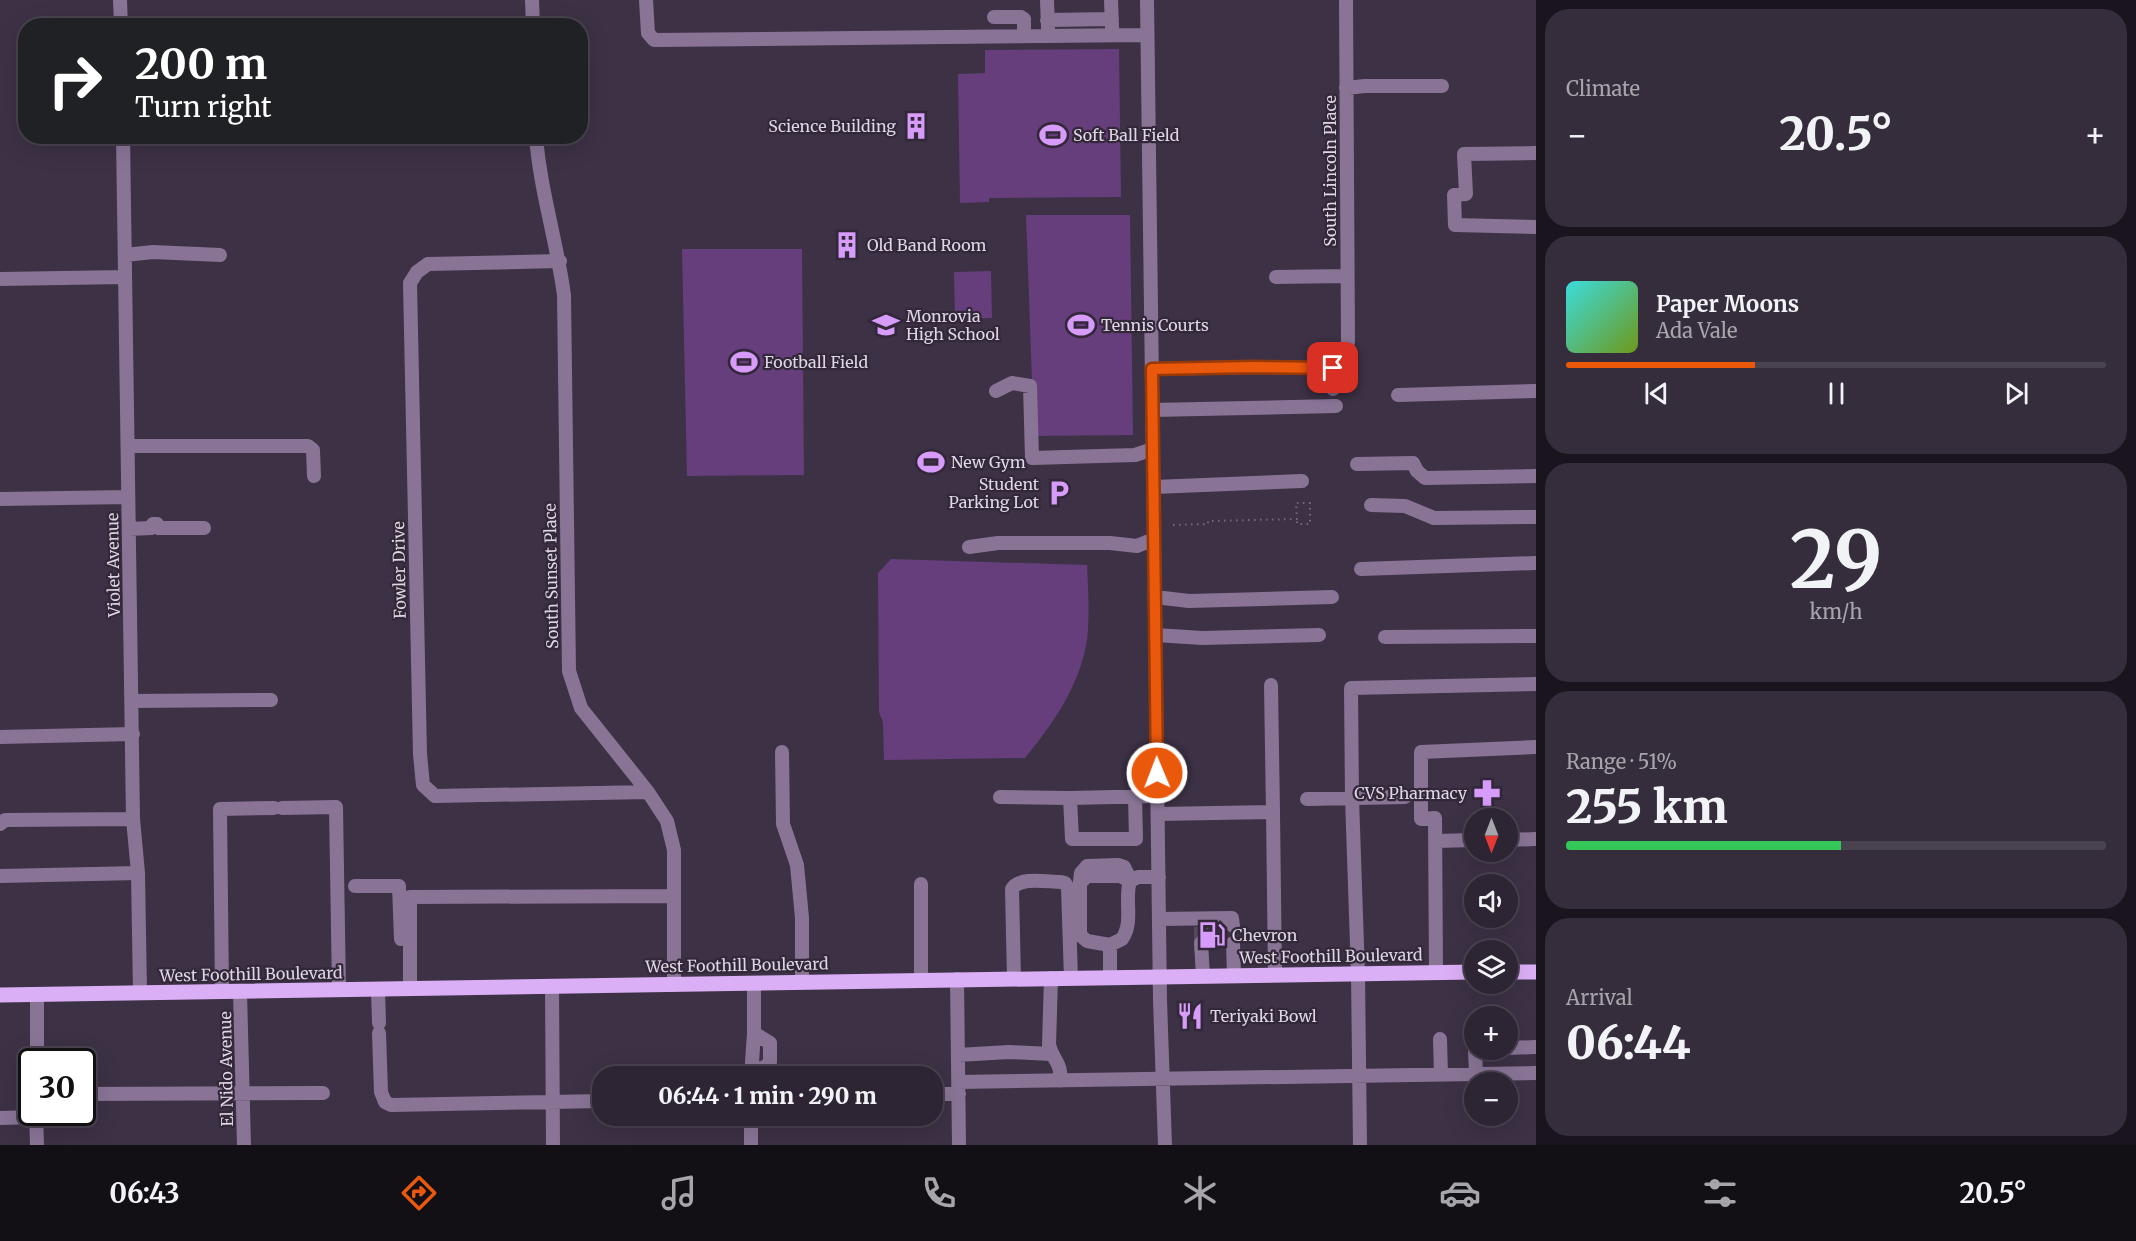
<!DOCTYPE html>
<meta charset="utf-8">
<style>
:root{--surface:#2e2534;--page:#362d3c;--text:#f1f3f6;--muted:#a7a5ac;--line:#49424f;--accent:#ea580c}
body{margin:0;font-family:Merriweather,serif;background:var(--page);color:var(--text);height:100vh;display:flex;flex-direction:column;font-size:22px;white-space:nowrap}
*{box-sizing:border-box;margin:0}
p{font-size:20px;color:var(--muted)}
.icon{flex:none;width:33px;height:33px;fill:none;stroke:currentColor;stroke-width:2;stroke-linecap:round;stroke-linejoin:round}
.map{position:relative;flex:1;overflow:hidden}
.drawer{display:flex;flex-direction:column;gap:9px;padding:9px;background:#19141d;width:600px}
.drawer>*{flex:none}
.guide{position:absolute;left:18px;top:18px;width:570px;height:126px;border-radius:24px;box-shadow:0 6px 24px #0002,0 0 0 2px var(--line);background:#202124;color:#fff;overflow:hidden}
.needle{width:39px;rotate:180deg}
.controls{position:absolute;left:1464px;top:808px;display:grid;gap:12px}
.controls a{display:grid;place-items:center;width:54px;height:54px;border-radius:50%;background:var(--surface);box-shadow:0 6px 24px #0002,0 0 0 2px var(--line);font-size:30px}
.speed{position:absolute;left:18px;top:1048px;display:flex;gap:12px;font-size:30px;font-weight:700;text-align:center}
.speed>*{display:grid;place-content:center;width:78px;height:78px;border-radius:50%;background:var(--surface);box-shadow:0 6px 24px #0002,0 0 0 2px var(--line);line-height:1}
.speed .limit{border:3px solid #111;border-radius:9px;background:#fff;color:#111}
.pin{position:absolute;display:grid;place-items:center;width:51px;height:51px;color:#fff;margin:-26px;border-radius:12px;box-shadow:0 3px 9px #0006}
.me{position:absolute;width:66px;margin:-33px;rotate:359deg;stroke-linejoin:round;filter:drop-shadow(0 0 4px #0008)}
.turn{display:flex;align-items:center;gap:21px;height:126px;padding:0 18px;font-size:27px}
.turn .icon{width:78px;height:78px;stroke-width:2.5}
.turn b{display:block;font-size:42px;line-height:51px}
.big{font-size:45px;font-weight:800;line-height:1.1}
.drawer .card{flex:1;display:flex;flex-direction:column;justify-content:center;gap:9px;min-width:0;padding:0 21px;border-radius:24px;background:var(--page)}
.drawer .dial{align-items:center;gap:0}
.dial b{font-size:78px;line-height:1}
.song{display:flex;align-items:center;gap:18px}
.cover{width:72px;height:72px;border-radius:9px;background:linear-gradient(135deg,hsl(180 70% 55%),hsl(80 70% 35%))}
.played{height:6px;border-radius:3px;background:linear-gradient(90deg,var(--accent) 35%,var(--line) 35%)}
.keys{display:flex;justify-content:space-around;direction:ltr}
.heat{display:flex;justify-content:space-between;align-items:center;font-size:33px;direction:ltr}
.charge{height:9px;border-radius:4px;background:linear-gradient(90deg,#34c759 51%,var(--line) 0)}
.trip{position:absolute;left:592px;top:1066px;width:351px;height:60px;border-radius:24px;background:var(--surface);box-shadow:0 6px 24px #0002,0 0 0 2px var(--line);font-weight:800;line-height:60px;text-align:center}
.tabs{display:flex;height:96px;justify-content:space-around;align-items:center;background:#120f15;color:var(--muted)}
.tabs .icon{width:42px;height:42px}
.tabs .on{color:var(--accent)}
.tabs b{font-size:27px;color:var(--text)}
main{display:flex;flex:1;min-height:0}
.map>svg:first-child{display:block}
.garden{fill:#663e7c}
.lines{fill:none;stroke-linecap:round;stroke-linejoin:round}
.minor-tunnel{stroke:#554a5d;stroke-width:14;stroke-dasharray:14 7;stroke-linecap:butt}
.path{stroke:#746a7b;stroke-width:2;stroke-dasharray:1.5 4.5;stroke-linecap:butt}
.minor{stroke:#897496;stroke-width:14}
.major{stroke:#dbaff6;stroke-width:15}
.route-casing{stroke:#983908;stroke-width:15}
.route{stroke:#ea580c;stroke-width:10}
.labels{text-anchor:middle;stroke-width:4.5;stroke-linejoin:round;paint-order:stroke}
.poi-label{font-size:16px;fill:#dfd7e3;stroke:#33273a;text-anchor:start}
.street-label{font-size:16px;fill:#dfd7e3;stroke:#33273a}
</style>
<main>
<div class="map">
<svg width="1536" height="1145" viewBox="0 0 1536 1145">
<rect width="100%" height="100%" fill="#3d3145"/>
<path class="garden" d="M1119,49L1121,197L989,198V202L960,203L958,74L985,73V50Z
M1026,215H1130L1133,435L1034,436Z
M682,249H802L804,475L687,476Z
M991,271L992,318L955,319L954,272Z
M891,559L1087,565C1088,590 1090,615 1087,640C1080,685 1053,724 1025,758L884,760L883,722L879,712L878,573Z"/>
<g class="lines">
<path class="minor-tunnel" d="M1201,927V943"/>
<path class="path" d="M1173,525L1208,524V521L1297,519L1296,503H1310V524H1297V519"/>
<path class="minor" d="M120,0L121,26
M532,0L533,26
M646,0L648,33L654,40L1147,35
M1047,0L1048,28
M1111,0L1112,27
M1147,0L1160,1000L1165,1145
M1346,0L1348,342
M994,17H1021L1024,19V36
M1047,20L1112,19
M1346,88L1365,86H1442
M123,136L133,819L138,873L140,993
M536,136C540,190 557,242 564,295L569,671L581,708L648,792L667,821L674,850V985
M1536,153L1464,154L1466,194L1454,195L1455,225L1536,227
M125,255L153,252L220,255
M560,261L428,264L417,272L410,283L420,754L423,785L435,796L648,792
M1276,277L1347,276
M0,279L125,277
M1152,369L1252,367L1333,368V389
M996,391L1012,383L1030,386L1032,458L1135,455L1153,449
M1398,395L1536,391
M1152,410L1336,406
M128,446H308L313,450L314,476
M1357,464L1413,463L1417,471L1425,478L1536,476
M1154,487L1302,481
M0,499L128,497
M1371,505L1405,506L1434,518L1536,517
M129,529L151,528L153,524H157L159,528H204
M969,547L998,543H1110L1137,546L1154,539
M1361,569L1536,563
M1155,597L1189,601L1332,597
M1156,635L1202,638L1319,635
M1385,637L1536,636
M1271,685L1273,812
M132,701L271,700
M0,737L133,734
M782,752L783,824L797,865L802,918V981
M1135,796L1136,839H1072L1070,798L1158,796
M1000,797L1070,798
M1307,799L1405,797
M282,808L336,807L339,990
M1158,814L1273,812L1275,975
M0,824L5,820L133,819
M1508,840L1536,839
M1436,841L1474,840
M0,876L138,873
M1080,882L1081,873L1087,866L1118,865L1124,867L1130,879
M355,886H399L401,939
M1159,919L1232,918L1233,926
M1201,943L1203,976
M1233,943L1234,976
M1110,945L1087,941L1080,935V883L1087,876H1120L1130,881
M1436,973L1435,818L1421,819V752L1536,747
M1110,977V945L1122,939C1134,922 1124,900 1130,881L1138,877H1159
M1051,978L1049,1045C1053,1061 1062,1062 1060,1081
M921,979V884
M957,979L959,1145
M1014,979L1012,889C1020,876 1047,882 1061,882L1065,883L1068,888L1071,978
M552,987L553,1145
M410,989V897L674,896
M378,990L379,1023
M222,992L220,809L274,808
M240,992L244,1145
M379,1033L381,1092L385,1102L391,1105L603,1101
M1440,1039L1441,1075
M1508,1048L1536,1047
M1475,1050L1476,1074
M958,1055L1009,1052L1051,1054
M37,1062V994
M751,1072L766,1066L770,1062V1043L754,1033
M751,1077L754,1033V983
M958,1082L1536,1073
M82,1094L323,1093
M933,1094H959
M36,1113L37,1145
M751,1116V1145
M0,1118L36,1117
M1360,1145L1358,974L1352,798L1351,688L1536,684"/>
<path class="major" d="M1508,972H1536
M0,995C492,988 983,979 1474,972"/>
</g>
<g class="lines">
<defs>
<path id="route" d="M1157,773L1152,369L1252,367L1333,368"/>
</defs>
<use href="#route" class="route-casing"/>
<use href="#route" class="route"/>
</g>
<defs>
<symbol id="building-bare" viewBox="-9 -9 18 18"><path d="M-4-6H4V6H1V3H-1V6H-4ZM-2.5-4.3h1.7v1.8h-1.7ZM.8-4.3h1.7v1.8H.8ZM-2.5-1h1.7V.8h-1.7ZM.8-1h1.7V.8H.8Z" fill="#d79bf9" stroke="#33273a" stroke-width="2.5" paint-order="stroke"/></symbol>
<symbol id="stadium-bare" viewBox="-9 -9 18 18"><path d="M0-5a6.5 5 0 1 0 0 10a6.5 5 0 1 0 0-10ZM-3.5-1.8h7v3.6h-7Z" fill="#d79bf9" stroke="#33273a" stroke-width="2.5" paint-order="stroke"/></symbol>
<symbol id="school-bare" viewBox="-9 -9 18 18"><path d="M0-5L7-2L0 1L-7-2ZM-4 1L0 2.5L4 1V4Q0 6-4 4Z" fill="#d79bf9" stroke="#33273a" stroke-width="2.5" paint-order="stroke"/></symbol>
<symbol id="parking-bare" viewBox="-9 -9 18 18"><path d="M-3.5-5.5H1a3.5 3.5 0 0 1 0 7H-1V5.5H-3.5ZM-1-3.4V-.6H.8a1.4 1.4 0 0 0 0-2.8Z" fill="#d79bf9" stroke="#33273a" stroke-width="2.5" paint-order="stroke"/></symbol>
<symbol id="pharmacy-bare" viewBox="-9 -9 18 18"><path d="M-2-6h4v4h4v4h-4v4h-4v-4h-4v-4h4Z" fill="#d79bf9" stroke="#33273a" stroke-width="2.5" paint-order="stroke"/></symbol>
<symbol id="fuel-bare" viewBox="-9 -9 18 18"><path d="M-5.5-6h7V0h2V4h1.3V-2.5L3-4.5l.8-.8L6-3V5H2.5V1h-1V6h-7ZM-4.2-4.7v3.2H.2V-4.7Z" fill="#d79bf9" stroke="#33273a" stroke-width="2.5" paint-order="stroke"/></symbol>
<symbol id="restaurant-bare" viewBox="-9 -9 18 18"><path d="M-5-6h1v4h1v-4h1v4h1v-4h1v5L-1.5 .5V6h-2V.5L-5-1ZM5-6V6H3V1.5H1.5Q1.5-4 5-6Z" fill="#d79bf9" stroke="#33273a" stroke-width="2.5" paint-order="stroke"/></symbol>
</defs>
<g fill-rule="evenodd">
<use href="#building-bare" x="897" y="107" width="38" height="38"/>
<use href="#stadium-bare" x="1034" y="116" width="38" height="38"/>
<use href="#building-bare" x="828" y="226" width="38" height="38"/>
<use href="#school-bare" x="867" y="306" width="38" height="38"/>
<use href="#stadium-bare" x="1062" y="306" width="38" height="38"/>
<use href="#stadium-bare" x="725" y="343" width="38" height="38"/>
<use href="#stadium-bare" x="912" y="443" width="38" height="38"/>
<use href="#parking-bare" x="1040" y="474" width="38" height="38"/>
<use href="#pharmacy-bare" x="1468" y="774" width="38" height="38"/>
<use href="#fuel-bare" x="1193" y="916" width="38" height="38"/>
<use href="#restaurant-bare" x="1171" y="997" width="38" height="38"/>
</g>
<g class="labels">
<g class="poi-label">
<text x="896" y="132" text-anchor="end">Science Building</text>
<text x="1073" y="141">Soft Ball Field</text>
<text x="867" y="251">Old Band Room</text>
<text x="906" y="322">Monrovia<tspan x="906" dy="18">High School</tspan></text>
<text x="1101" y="331">Tennis Courts</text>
<text x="764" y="368">Football Field</text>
<text x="951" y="468">New Gym</text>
<text x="1039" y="490" text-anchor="end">Student<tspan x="1039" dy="18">Parking Lot</tspan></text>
<text x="1467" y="799" text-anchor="end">CVS Pharmacy</text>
<text x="1232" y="941">Chevron</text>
<text x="1210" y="1022">Teriyaki Bowl</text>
</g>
<g class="street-label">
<text transform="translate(1330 171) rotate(-90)" y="6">South Lincoln Place</text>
<text transform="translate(113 565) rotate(-91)" y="6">Violet Avenue</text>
<text transform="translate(399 570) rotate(-91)" y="6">Fowler Drive</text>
<text transform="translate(551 576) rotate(-91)" y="6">South Sunset Place</text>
<text transform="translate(1331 956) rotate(-1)" y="6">West Foothill Boulevard</text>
<text transform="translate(737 965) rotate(-1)" y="6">West Foothill Boulevard</text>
<text transform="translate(251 974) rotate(-1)" y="6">West Foothill Boulevard</text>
<text transform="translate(226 1069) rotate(-91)" y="6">El Nido Avenue</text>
</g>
</g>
</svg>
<div class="controls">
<a><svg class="needle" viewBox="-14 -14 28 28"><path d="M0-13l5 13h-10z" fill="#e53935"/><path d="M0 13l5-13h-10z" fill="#a7a5ac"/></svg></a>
<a><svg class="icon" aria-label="sound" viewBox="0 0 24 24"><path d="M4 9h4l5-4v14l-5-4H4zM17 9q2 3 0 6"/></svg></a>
<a><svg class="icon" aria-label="layers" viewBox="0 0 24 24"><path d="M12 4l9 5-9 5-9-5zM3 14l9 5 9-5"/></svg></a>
<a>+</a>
<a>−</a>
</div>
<div class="speed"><div class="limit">30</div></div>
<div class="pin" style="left:1333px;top:368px;background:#d93025"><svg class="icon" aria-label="arrive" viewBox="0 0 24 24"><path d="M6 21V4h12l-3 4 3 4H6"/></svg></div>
<svg class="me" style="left:1157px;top:773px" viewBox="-20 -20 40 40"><circle r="17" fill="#ea580c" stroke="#fff" stroke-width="3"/><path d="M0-11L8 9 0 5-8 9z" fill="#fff"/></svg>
<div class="trip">06:44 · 1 min · 290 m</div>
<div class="guide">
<div class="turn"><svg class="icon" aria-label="right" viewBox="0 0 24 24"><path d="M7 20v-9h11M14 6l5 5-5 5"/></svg><div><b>200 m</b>Turn right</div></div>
</div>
</div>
<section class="drawer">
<div class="card"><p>Climate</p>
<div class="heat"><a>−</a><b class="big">20.5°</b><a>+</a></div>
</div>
<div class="card">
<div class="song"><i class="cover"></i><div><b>Paper Moons</b><p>Ada Vale</p></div></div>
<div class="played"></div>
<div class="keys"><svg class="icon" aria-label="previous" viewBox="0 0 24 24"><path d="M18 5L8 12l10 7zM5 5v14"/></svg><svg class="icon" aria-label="pause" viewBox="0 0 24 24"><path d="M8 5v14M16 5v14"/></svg><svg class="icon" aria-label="next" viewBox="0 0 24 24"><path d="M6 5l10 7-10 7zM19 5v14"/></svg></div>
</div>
<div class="card dial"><b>29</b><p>km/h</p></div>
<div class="card"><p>Range · 51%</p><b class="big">255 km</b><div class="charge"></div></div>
<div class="card"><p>Arrival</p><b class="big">06:44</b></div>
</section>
</main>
<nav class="tabs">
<b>06:43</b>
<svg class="icon on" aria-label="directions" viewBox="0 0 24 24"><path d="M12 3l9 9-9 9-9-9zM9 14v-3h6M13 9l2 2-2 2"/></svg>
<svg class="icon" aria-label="music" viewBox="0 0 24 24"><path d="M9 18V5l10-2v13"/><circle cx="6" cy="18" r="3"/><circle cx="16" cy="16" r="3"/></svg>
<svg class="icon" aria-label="phone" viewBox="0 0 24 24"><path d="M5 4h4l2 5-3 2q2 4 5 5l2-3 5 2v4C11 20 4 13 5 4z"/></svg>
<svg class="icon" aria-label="climate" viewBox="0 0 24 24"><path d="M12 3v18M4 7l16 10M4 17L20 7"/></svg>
<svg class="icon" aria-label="car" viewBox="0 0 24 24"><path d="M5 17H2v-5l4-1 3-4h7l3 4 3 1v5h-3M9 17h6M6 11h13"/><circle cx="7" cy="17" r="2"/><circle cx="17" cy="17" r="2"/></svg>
<svg class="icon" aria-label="filters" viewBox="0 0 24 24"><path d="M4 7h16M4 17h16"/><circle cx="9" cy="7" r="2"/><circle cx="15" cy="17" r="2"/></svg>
<b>20.5°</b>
</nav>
